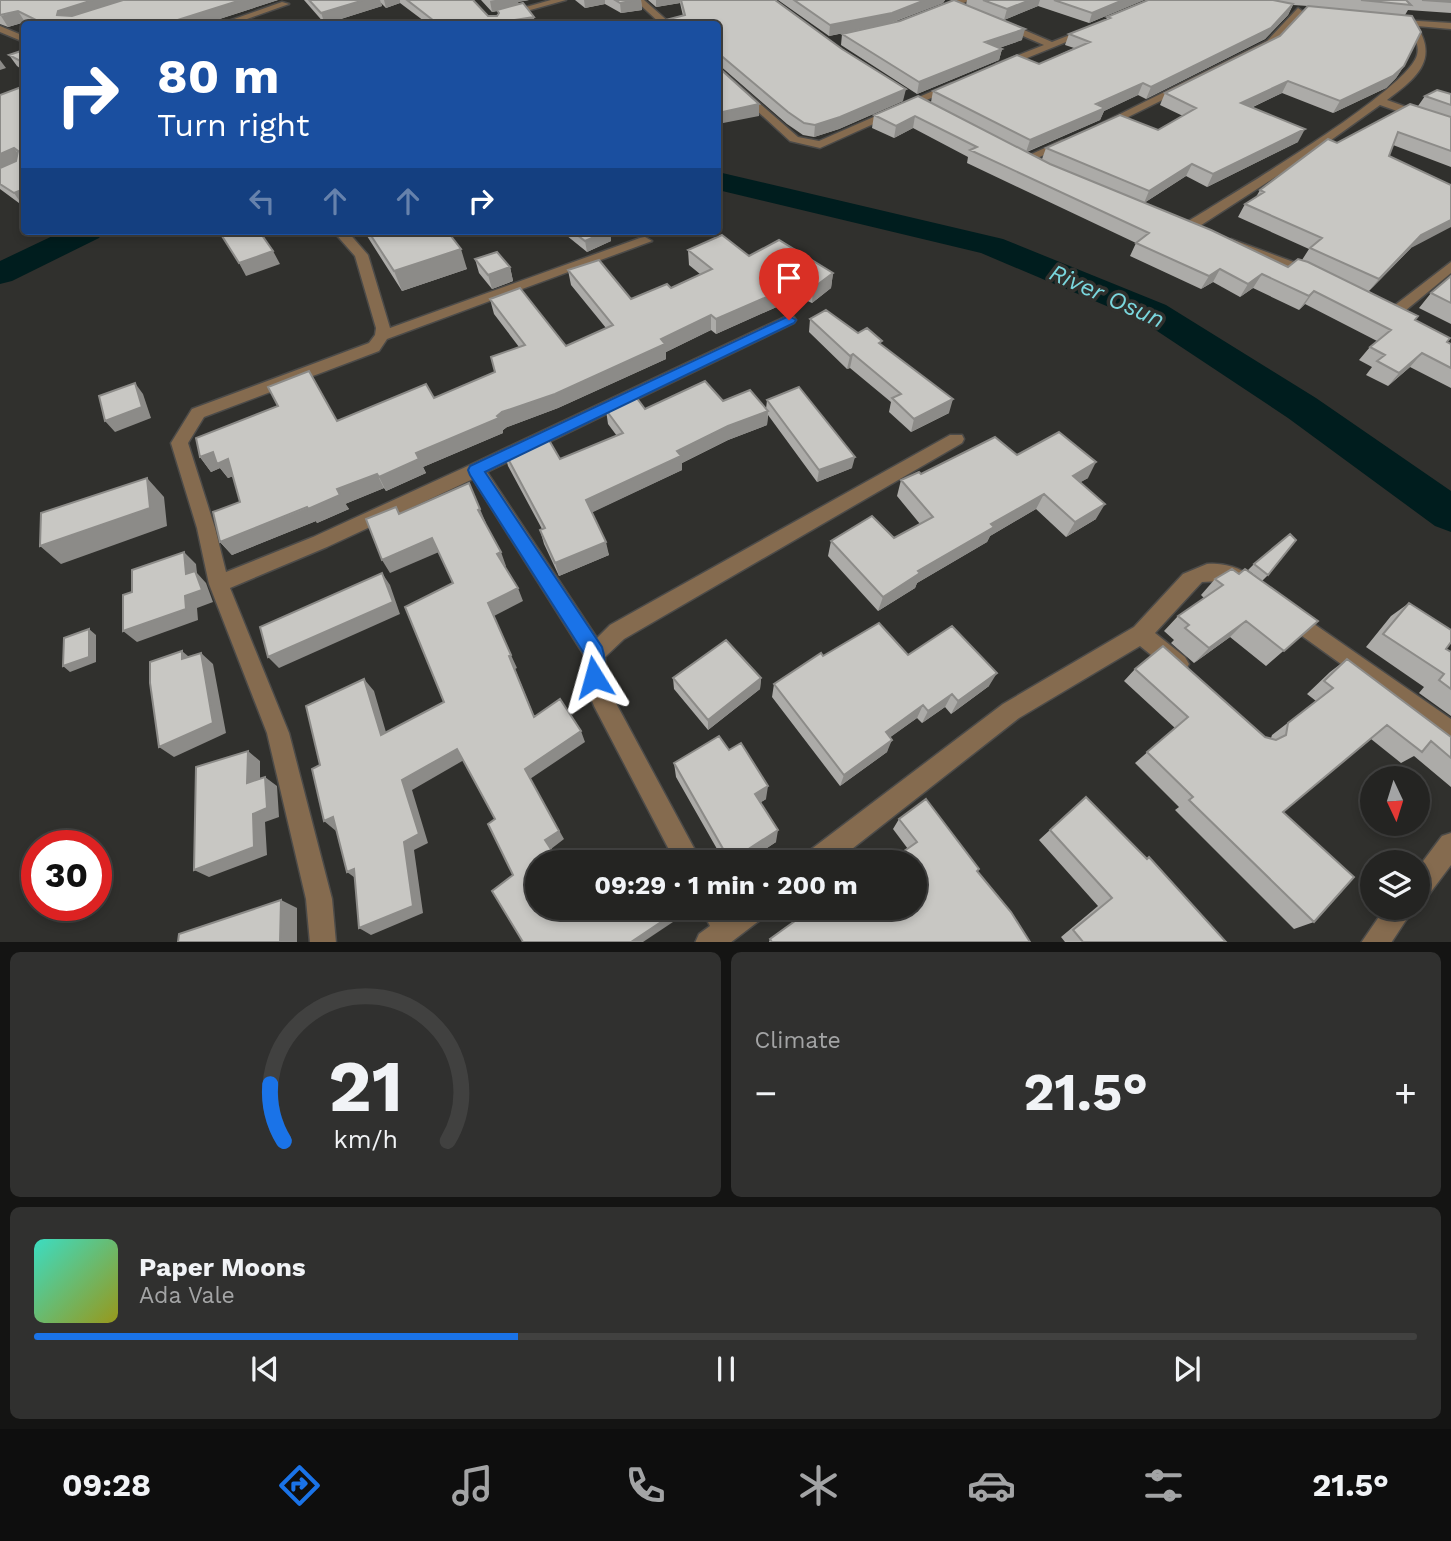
<!DOCTYPE html>
<meta charset="utf-8">
<style>
:root{--surface:#242422;--page:#30302f;--text:#f1f3f6;--muted:#a3a4a5;--line:#414140;--accent:#1a73e8}
body{margin:0;font-family:"Work Sans",sans-serif;background:var(--page);color:var(--text);height:100vh;display:flex;flex-direction:column;font-size:26px;white-space:nowrap}
*{box-sizing:border-box;margin:0}
p{font-size:23px;color:var(--muted)}
.icon{flex:none;width:38px;height:38px;fill:none;stroke:currentColor;stroke-width:2;stroke-linecap:round;stroke-linejoin:round}
.map{position:relative;height:942px;overflow:hidden}
.drawer{display:flex;flex-direction:column;gap:10px;padding:10px;background:#141413;flex:1}
.drawer>*{flex:none}
.top-card{position:absolute;left:21px;top:21px;width:700px;height:214px;border-radius:7px;box-shadow:0 4px 10px #0003,0 0 0 2px var(--line);background:#1a4fa0;color:#fff;overflow:hidden}
.needle{width:46px;rotate:176deg}
.buttons{position:absolute;left:1360px;top:766px;display:grid;gap:14px}
.buttons a{display:grid;place-items:center;width:70px;height:70px;border-radius:50%;background:var(--surface);box-shadow:0 4px 10px #0003,0 0 0 2px var(--line);font-size:35px}
.speed{position:absolute;left:21px;top:830px;display:flex;gap:14px;font-size:35px;font-weight:700;text-align:center}
.speed>*{display:grid;place-content:center;width:91px;height:91px;border-radius:50%;background:var(--surface);box-shadow:0 4px 10px #0003,0 0 0 2px var(--line);line-height:1}
.speed .limit{border:10px solid #d22;background:#fff;color:#111}
.pin{position:absolute;display:grid;place-items:center;width:60px;height:60px;color:#fff;margin:-72px -30px;border-radius:50% 50% 50% 0;rotate:-45deg;box-shadow:0 0 7px #0007}
.pin .icon{rotate:45deg}
.me{position:absolute;width:77px;margin:-38px;rotate:352deg;stroke-linejoin:round;filter:drop-shadow(0 0 5px #0008)}
.turn{display:flex;align-items:center;gap:24px;height:147px;padding:0 21px;font-size:32px}
.turn .icon{width:91px;height:91px;stroke-width:2.5}
.turn b{display:block;font-size:49px;line-height:60px}
.lanes{display:flex;align-items:center;height:66px;padding:0 21px;background:#0003;justify-content:center;gap:35px;direction:ltr}
.lanes .off{opacity:.35}
.big{font-size:52px;font-weight:700;line-height:1.1}
.drawer .tile{flex:1;display:flex;flex-direction:column;justify-content:center;gap:10px;min-width:0;padding:0 24px;border-radius:10px;background:var(--page)}
.drawer .dial{align-items:center;gap:0}
.dial svg{height:182px;overflow:visible;fill:none;stroke:var(--line);stroke-width:7;stroke-linecap:round;text-anchor:middle}
.dial text{fill:var(--text);stroke:none}
.song{display:flex;align-items:center;gap:21px}
.cover{width:84px;height:84px;border-radius:10px;background:linear-gradient(135deg,hsl(170 70% 55%),hsl(60 70% 35%))}
.played{height:7px;border-radius:4px;background:linear-gradient(90deg,var(--accent) 35%,var(--line) 35%)}
.keys{display:flex;justify-content:space-around;direction:ltr}
.heat{display:flex;justify-content:space-between;align-items:center;font-size:38px;direction:ltr}
.drawer .tiles{flex:1;display:grid;gap:10px;grid-template-columns:1fr 1fr}
.tile:last-child{grid-column:span 2}
.trip{position:absolute;left:525px;top:850px;width:402px;height:70px;border-radius:35px;background:var(--surface);box-shadow:0 4px 10px #0003,0 0 0 2px var(--line);font-weight:700;line-height:70px;text-align:center}
.tab-bar{display:flex;height:112px;justify-content:space-around;align-items:center;background:#0e0e0e;color:var(--muted)}
.tab-bar .icon{width:49px;height:49px}
.tab-bar .current{color:var(--accent)}
.tab-bar b{font-size:32px;color:var(--text)}
.map>svg:first-child{display:block}
.lines{fill:none;stroke-linecap:round;stroke-linejoin:round}
.river{fill:#001d1e;fill-rule:evenodd}
.street-casing{stroke:#4c4b49;stroke-width:3}
.street{fill:#856b4f;fill-rule:evenodd}
.wall{fill:#acaba8;fill-rule:evenodd}
.shaded-wall{fill:#8c8b88}
.building{fill:#c8c7c3;stroke:#8c8b88;stroke-width:2}
.route{fill:#1a73e8;stroke:#114b97;stroke-width:2}
.labels{text-anchor:middle;stroke-width:7;stroke-linejoin:round;paint-order:stroke}
.water-label{font-size:24px;font-style:italic;fill:#7ad6dd;stroke:#30302d}
</style>
<div class="map">
<svg width="1451" height="943" viewBox="0 0 1451 943">
<rect width="100%" height="100%" fill="#30302d"/>
<g class="lines">
<path class="river" d="M718,172L1003,239L1166,305L1316,398L1451,491V532L1435,526L1288,418L1142,321L981,253L718,190Z
M63,231H104L99,238L12,281L0,284V261Z"/>
<defs>
<path id="street" d="M551,0H566L505,17L501,14Z
M635,0H644L671,24H661Z
M958,0H970L941,13L934,11Z
M282,2L289,4L233,24H220Z
M1298,8L1302,11L1294,25L1273,45L1108,127L1098,125L1267,41Z
M1402,20L1451,23V29L1417,26C1439,61 1415,79 1387,100L1451,123V130L1380,105L1320,148L1192,231H1182V225C1222,200 1408,91 1417,55C1420,45 1413,33 1408,25L1402,24Z
M1002,23H1008L1052,42L1085,29L1093,31L1000,69L996,68V64L1044,45L1002,27Z
M0,26L24,36V42L0,32Z
M718,67L798,137L819,141L951,83L960,85L820,148L790,141L718,75Z
M1062,140L1072,142L1031,161L1021,159Z
M333,231H347L368,255L390,328L640,238L645,237L652,241L387,339L379,351L204,417L188,443L215,528L226,572L313,537L470,465L789,315L794,317L796,320L794,323L487,472L597,638L610,625L950,435H962L964,439L962,443L624,639L605,657V677L611,694L702,863H676L594,706L583,677L584,655L473,479L327,547L230,588L289,733L332,899L336,943H310L306,899L267,733L209,584L197,528L171,443L192,409L369,343L375,335L376,328L355,256Z
M1231,239L1318,271L1320,274L1313,278L1308,277L1226,246L1224,243Z
M1451,262V273L1400,315H1390L1388,312L1390,309Z
M1207,564C1222,563 1246,567 1253,582L1250,588L1243,590L1220,581L1202,582L1155,633L1185,657L1189,664L1185,671L1178,674L1171,671L1140,646L1019,718L834,863H802L805,854L1003,704L1134,627L1183,574Z
M1291,608L1451,719V743L1284,623L1281,617L1284,611Z
M1451,833V865L1427,897L1418,900V868L1442,836Z
M701,908H728L730,911L733,908H768L764,917L730,943H695L699,934L710,926Z
M1385,908H1414L1391,943H1361Z"/>
</defs>
<use href="#street" class="street-casing"/>
<use href="#street" class="street"/>
</g>
<path class="wall" d="M0,0H278L204,24H30L25,22L8,27L0,24Z
M304,0H473L488,16H497L498,14V11L492,12L481,0H529L518,2L519,4L535,24H428L400,3L386,8L381,3L382,6L325,24Z
M575,0H641L642,10L621,13L605,4L585,8Z
M648,0H775L903,101L839,129L814,137L803,135L787,124L718,64V24H654V23L683,16L680,3L656,7Z
M778,0H945L943,3L891,23L1022,40L999,48L1002,49L999,60L917,94L841,45L842,34L884,25L829,36Z
M967,0H1144L1089,23L1038,6L1004,20L966,5Z
M1148,0H1451V13L1408,10L1405,15L1404,66L1396,78L1386,88L1333,113L1282,93L1251,108L1298,142L1207,187L1186,176L1144,203L1288,267L1302,260L1309,249L1238,217L1245,204L1256,197L1260,190L1337,143L1418,106L1425,96L1451,94V167L1393,145L1389,156L1411,248L1369,291L1415,320L1451,344V388L1410,367L1388,386L1366,375L1372,367L1359,360L1370,347L1377,341L1305,304L1299,310L1253,288L1240,297L1213,282L1201,289L1130,256L1136,243L967,163L968,157L913,128L894,138L872,128L874,115L931,102L933,91L1039,64L1074,48L1065,45L1069,34L1106,20L1107,17ZM1293,5L1308,6L1280,36L1165,93L1160,105L1183,116L1158,130L1046,148L1042,159L1027,152L1100,120L1104,111L1138,95L1146,99L1265,39L1288,15Z
M24,50V71L17,66L9,55Z
M24,86L23,206L0,189V95Z
M365,231H447L467,269L402,291L367,236Z
M561,231H610L611,241L587,252Z
M688,250L749,256L833,273L831,288L812,303L799,297L716,334L711,330L666,352V359L558,408L507,427L503,430V433L423,467L426,473L386,491L384,488L345,504L349,509L317,523L316,521L232,555L220,542L240,502L233,476L228,478L220,468L211,472L200,457L337,421L434,398L495,372L519,347L494,314L490,299L566,346L606,328L571,285L568,270L631,299L671,288L700,274L689,265Z
M475,259L510,267L513,281L492,289L479,273Z
M1451,276V324L1419,308L1431,293Z
M810,319L858,333L881,344L949,413L911,432L889,412L891,402L850,368L847,369L809,332Z
M767,400L852,468L817,482L768,415L767,425L728,440L682,463V470L592,512L609,555L559,576L544,544L540,530L542,529L508,466L504,451L560,459L617,436L608,424L606,410L645,409L723,401L766,409Z
M1017,455L1088,478L1080,482L1096,519L1066,537L1036,509L990,536L987,542L917,583L915,588L878,611L828,556L831,541L894,538L920,524L897,496L901,480L921,474Z
M1254,564L1268,575L1262,581L1248,570Z
M1239,574L1318,621L1266,666L1230,637L1194,663L1171,643L1174,640L1164,631L1178,616L1204,598L1201,595L1215,579Z
M1409,603L1446,649L1451,652V716L1419,693L1424,687L1366,647L1391,616Z
M908,655L989,686L951,714L945,707L922,723L917,718L890,737L887,752L840,786L772,697L774,684L823,656Z
M1347,659L1451,737V787L1414,756L1401,763L1371,739L1283,812L1314,922L1294,929L1175,810L1179,807L1135,763L1175,728L1124,681L1135,669L1265,737L1271,738L1272,735L1316,701L1307,694L1330,672Z
M673,678H761L760,689L708,730L674,689Z
M729,750L766,799L761,802L776,842L744,863H725L676,777L674,763Z
M1086,797L1226,942H1065L1061,937L1098,906L1039,840Z
M899,819L977,871L1030,942H769L770,939L915,908L908,849L893,829Z"/>
<path class="shaded-wall" d="M93,0H132L64,21L57,15L58,11Z
M241,0H278L204,24H165Z
M364,0H380L382,6L325,24L321,13Z
M384,0H400V3L386,8Z
M495,0H529L518,2L519,5L492,12L490,1Z
M584,0H605V4L585,8Z
M634,0H641L642,10L621,13L620,3Z
M656,0H680V3L656,7Z
M925,0H945L943,3L890,23L829,36L830,25Z
M1030,0H1040L1038,6L1004,20L1007,9Z
M1123,0H1144L1089,23L1092,13Z
M1293,4L1288,15L1265,39L1146,99L1151,87Z
M18,11L25,22L8,27L1,16Z
M534,17L535,24H489Z
M1025,29L1022,40L982,54L985,42Z
M1002,49L999,60L917,94L919,82Z
M0,60L6,68L0,70Z
M1404,66L1396,78L1386,88L1333,113L1340,101Z
M1288,81L1282,93L1235,115L1241,103Z
M1143,83L1138,95L1104,111L1100,120L1026,152L1030,140L1096,104Z
M906,89L903,101L839,129L814,137L815,125Z
M759,104V116L718,124V113Z
M915,116L913,128L894,138L896,126Z
M1305,129L1298,142L1207,187L1213,174Z
M14,148L23,161L0,170V154Z
M1192,164L1186,176L1144,203L1149,191Z
M24,189V205L23,206L14,193Z
M1451,220V227L1411,248L1369,291L1379,279L1421,235Z
M608,231H610L611,241L587,252L585,241Z
M461,249L467,269L402,291L394,271Z
M273,251L280,264L246,276L239,263Z
M510,267L513,281L492,289L488,275Z
M1220,269L1213,282L1201,289L1209,276Z
M833,273L831,288L812,303L813,288Z
M1262,274L1253,288L1240,297L1248,284Z
M801,282L799,297L716,334V319Z
M1314,291L1305,304L1299,310L1309,296Z
M711,315V330L666,352V359L558,408L507,427L503,430V433L423,467L426,473L386,491L379,477L416,453Z
M1422,353L1410,367L1388,386L1399,373Z
M853,354L850,368L847,369L850,356Z
M135,383L143,394L151,418L115,432L105,421Z
M953,399L949,413L911,432L914,419Z
M768,411L767,425L728,440L682,463V470L589,514L586,500L677,451L728,426Z
M213,452L228,459L239,474L228,478L220,468L211,472L200,457Z
M855,457L852,468L817,482L819,470Z
M1096,462L1088,478L1064,492L1073,476Z
M377,474L384,488L345,504L337,489Z
M147,478L164,497L167,526L61,564L40,546Z
M1044,494L1036,509L990,536L987,542L917,583L915,588L878,611L883,597L918,571L991,524Z
M340,495L349,509L317,523L316,521L232,555L220,542Z
M1105,504L1096,519L1066,537L1075,522Z
M480,509L486,523L483,524L478,510Z
M432,538L439,552L390,573L382,560Z
M606,542L609,555L559,576L555,563Z
M184,552L196,564L197,573L206,583L213,602L197,608L198,620L137,642L123,631L185,596L186,574Z
M501,552L506,566L503,568L497,554Z
M382,573L390,585L400,614L279,668L268,657Z
M518,588L523,601L494,616L488,603Z
M1246,621L1230,637L1194,663L1209,648Z
M89,629L96,635V662L70,672L63,666Z
M182,651L195,662L182,659Z
M201,653L213,664L226,733L174,757L159,747Z
M511,655L517,668L515,669L539,728L509,656Z
M997,673L989,686L951,714L958,701Z
M761,678L760,689L708,730V720Z
M364,679L374,691L390,746L381,735Z
M952,694L945,707L922,723L928,711Z
M923,705L917,718L881,744L886,732Z
M581,731L585,742L530,779L564,839L551,849L545,840L525,769Z
M892,740L887,752L840,786L844,775Z
M457,749L464,760L412,790L428,843L414,850L423,913L371,935L359,928L404,842L402,780Z
M248,751L260,761V792L247,783Z
M265,777L277,786L279,817L265,822L267,855L209,877L194,870L253,814Z
M768,786L766,799L754,807L755,794Z
M333,817L336,831L324,821Z
M778,830L776,842L744,863H730V861Z
M354,869L358,880L347,872Z
M281,900L297,908V942H280Z
M682,908H687L688,912L643,942H631Z"/>
<path class="building" d="M0,0H93L58,11L57,15L72,16L123,0H241L165,24H44L18,11L0,15Z
M309,0H364L321,13Z
M407,0H473L488,16H497L499,13L497,10L523,3L534,17L489,24H438Z
M615,0H636L620,3Z
M681,0H775L842,49L906,89L840,117L815,125L804,123L788,112L718,53V24H656L654,23L685,15Z
M794,0H925L892,13L830,25Z
M954,0L1025,29L985,42L1002,49L919,82L842,34L900,21Z
M983,0H1030L1007,9Z
M1054,0H1123L1092,13Z
M1148,0H1273L1293,4L1271,28L1151,87L1143,83L1096,104L1105,108L1030,140L933,91L1017,55L1039,64L1090,42L1069,34L1110,18L1107,17Z
M1361,0H1406L1411,5Z
M1422,0H1451V2Z
M1308,6L1412,16L1421,32L1404,66L1393,76L1340,101L1288,81L1241,103L1305,129L1213,174L1192,164L1149,191L1046,148L1120,115L1158,130L1196,108L1165,93L1280,36Z
M24,50V63L9,55Z
M718,67L759,104L718,113Z
M24,86V189L14,193L0,184V168L16,161L18,151L14,148L0,154V95Z
M1437,90L1451,94V105L1425,96Z
M918,96L1050,164L1211,230L1288,267L1298,259L1308,262L1418,316L1415,320L1450,338L1447,342L1451,344V368L1422,353L1399,373L1377,361L1385,355L1370,347L1391,330L1314,291L1309,296L1262,274L1248,284L1220,269L1209,276L1136,243L1149,233L970,150L977,147L915,116L896,126L874,115Z
M1410,104L1451,117V151L1398,132L1389,156L1451,185V220L1421,235L1379,279L1310,248L1322,238L1245,204L1264,192L1260,190L1328,139L1337,143Z
M237,231H259L273,251L239,263L222,236Z
M368,231H447L461,249L394,271Z
M572,231H608L585,241Z
M722,235L749,256L779,240L833,273L813,288L801,282L716,319L711,315L661,339L665,344L555,394L502,412L497,416L499,418L416,453L419,459L379,477L377,474L337,489L340,495L308,509L307,507L220,542L213,512L240,502L228,459L217,464L213,452L200,457L196,438L278,406L268,387L309,371L337,421L426,384L434,398L495,372L491,357L525,345L490,299L520,288L566,346L613,325L568,270L599,260L631,299L667,284L671,288L712,269L688,250Z
M497,252L510,267L488,275L475,259Z
M1451,276V303L1431,293Z
M826,310L858,333L867,328L882,341L879,343L953,399L914,419L892,398L901,394L853,354L850,356L810,319Z
M705,381L723,401L750,390L768,411L728,426L677,451L681,456L586,500L606,542L555,563L540,530L545,528L504,451L546,435L560,459L623,433L606,410L636,397L645,409Z
M135,383L142,407L105,421L99,396Z
M799,387L855,457L819,470L767,400Z
M1059,432L1096,462L1073,476L1105,504L1075,522L1044,494L991,524L994,527L918,571L920,573L883,597L831,541L872,516L894,538L933,517L901,480L919,472L921,474L995,437L1017,455Z
M147,478L150,508L40,546L41,513Z
M469,483L480,509L478,510L501,552L497,554L518,588L488,603L511,655L509,656L534,717L560,699L581,731L525,769L559,831L545,840L560,863H537V908H682L631,942H523L492,891L513,875L488,824L495,819L457,749L402,780L419,834L404,842L413,906L359,928L354,869L347,872L333,817L324,821L312,769L320,765L306,706L364,679L381,735L444,702L405,607L453,583L432,538L382,560L366,519L396,507L399,514Z
M1290,534L1296,540L1268,575L1254,564Z
M184,552L186,574L195,571L202,590L185,596L186,609L123,631V595L132,592V570Z
M1232,569L1239,574L1245,569L1318,621L1284,651L1246,621L1209,648L1185,628L1189,625L1178,616L1223,585L1215,579Z
M382,573L393,602L268,657L260,627Z
M1409,603L1451,630V642L1446,649L1451,652V689L1439,680L1444,674L1383,634Z
M879,623L908,655L952,626L997,673L958,701L952,694L928,711L923,705L886,732L892,740L844,775L774,684L821,653L823,656Z
M89,629V657L63,666L64,638Z
M726,640L761,678L708,720L673,678Z
M1163,646L1265,737L1276,740L1286,735L1288,723L1333,688L1324,681L1347,659L1451,737V758L1431,741L1422,752L1387,725L1283,812L1354,877L1314,922L1189,800L1193,797L1147,752L1188,717L1135,669Z
M182,651V659L201,653L213,723L159,747L150,683V662Z
M719,736L729,750L741,743L768,786L755,794L778,830L730,861L674,763Z
M248,751L247,783L265,777L267,808L253,814L254,847L194,870L196,767Z
M1086,797L1147,859L1149,857L1226,942H1083L1073,930L1112,898L1050,830Z
M926,799L979,869L977,871L1011,912L1030,942H772L770,939L813,908H915V863H887L917,842L899,819Z
M660,855L664,863H648Z
M281,900L280,942H178L179,934Z"/>
<path class="route" d="M789,316L796,320L794,323L485,472L602,647C606,658 605,673 600,683L594,686L587,683L584,677L585,655L470,475L468,470L470,466Z"/>
<g class="labels">
<g class="water-label">
<text transform="translate(1107 296) rotate(24)" y="8">River Osun</text>
</g>
</g>
</svg>
<div class="buttons">
<a><svg class="needle" viewBox="-14 -14 28 28"><path d="M0-13l5 13h-10z" fill="#e53935"/><path d="M0 13l5-13h-10z" fill="#a3a4a5"/></svg></a>
<a><svg class="icon" aria-label="layers" viewBox="0 0 24 24"><path d="M12 4l9 5-9 5-9-5zM3 14l9 5 9-5"/></svg></a>
</div>
<div class="speed"><div class="limit">30</div></div>
<div class="pin" style="left:789px;top:320px;background:#d93025"><svg class="icon" aria-label="arrive" viewBox="0 0 24 24"><path d="M6 21V4h12l-3 4 3 4H6"/></svg></div>
<svg class="me" style="left:594px;top:677px" viewBox="-20 -20 40 40"><path d="M0-17L14 15 0 8-14 15z" fill="#1a73e8" stroke="#fff" stroke-width="4"/></svg>
<div class="trip">09:29 · 1 min · 200 m</div>
<div class="top-card">
<div class="turn"><svg class="icon" aria-label="right" viewBox="0 0 24 24"><path d="M7 20v-9h11M14 6l5 5-5 5"/></svg><div><b>80 m</b>Turn right</div></div>
<div class="lanes"><svg class="icon off" aria-label="left" viewBox="0 0 24 24"><path d="M17 20v-9H6M10 6l-5 5 5 5"/></svg><svg class="icon off" aria-label="ahead" viewBox="0 0 24 24"><path d="M12 20V5M6 11l6-6 6 6"/></svg><svg class="icon off" aria-label="ahead" viewBox="0 0 24 24"><path d="M12 20V5M6 11l6-6 6 6"/></svg><svg class="icon" aria-label="right" viewBox="0 0 24 24"><path d="M7 20v-9h11M14 6l5 5-5 5"/></svg></div>
</div>
</div>
<section class="drawer">
<div class="tiles">
<div class="tile dial"><svg viewBox="0 0 100 80">
<path d="M14 69A42 42 0 1 1 86 69"/>
<path d="M14 69A42 42 0 0 1 8 44" stroke="#1a73e8"/>
<text x="50" y="56" font-size="32" font-weight="700">21</text>
<text x="50" y="72" font-size="11">km/h</text>
</svg></div>
<div class="tile"><p>Climate</p>
<div class="heat"><a>−</a><b class="big">21.5°</b><a>+</a></div>
</div>
<div class="tile">
<div class="song"><i class="cover"></i><div><b>Paper Moons</b><p>Ada Vale</p></div></div>
<div class="played"></div>
<div class="keys"><svg class="icon" aria-label="previous" viewBox="0 0 24 24"><path d="M18 5L8 12l10 7zM5 5v14"/></svg><svg class="icon" aria-label="pause" viewBox="0 0 24 24"><path d="M8 5v14M16 5v14"/></svg><svg class="icon" aria-label="next" viewBox="0 0 24 24"><path d="M6 5l10 7-10 7zM19 5v14"/></svg></div>
</div>
</div>
</section>
<nav class="tab-bar">
<b>09:28</b>
<svg class="icon current" aria-label="directions" viewBox="0 0 24 24"><path d="M12 3l9 9-9 9-9-9zM9 14v-3h6M13 9l2 2-2 2"/></svg>
<svg class="icon" aria-label="music" viewBox="0 0 24 24"><path d="M9 18V5l10-2v13"/><circle cx="6" cy="18" r="3"/><circle cx="16" cy="16" r="3"/></svg>
<svg class="icon" aria-label="phone" viewBox="0 0 24 24"><path d="M5 4h4l2 5-3 2q2 4 5 5l2-3 5 2v4C11 20 4 13 5 4z"/></svg>
<svg class="icon" aria-label="climate" viewBox="0 0 24 24"><path d="M12 3v18M4 7l16 10M4 17L20 7"/></svg>
<svg class="icon" aria-label="car" viewBox="0 0 24 24"><path d="M5 17H2v-5l4-1 3-4h7l3 4 3 1v5h-3M9 17h6M6 11h13"/><circle cx="7" cy="17" r="2"/><circle cx="17" cy="17" r="2"/></svg>
<svg class="icon" aria-label="filters" viewBox="0 0 24 24"><path d="M4 7h16M4 17h16"/><circle cx="9" cy="7" r="2"/><circle cx="15" cy="17" r="2"/></svg>
<b>21.5°</b>
</nav>
